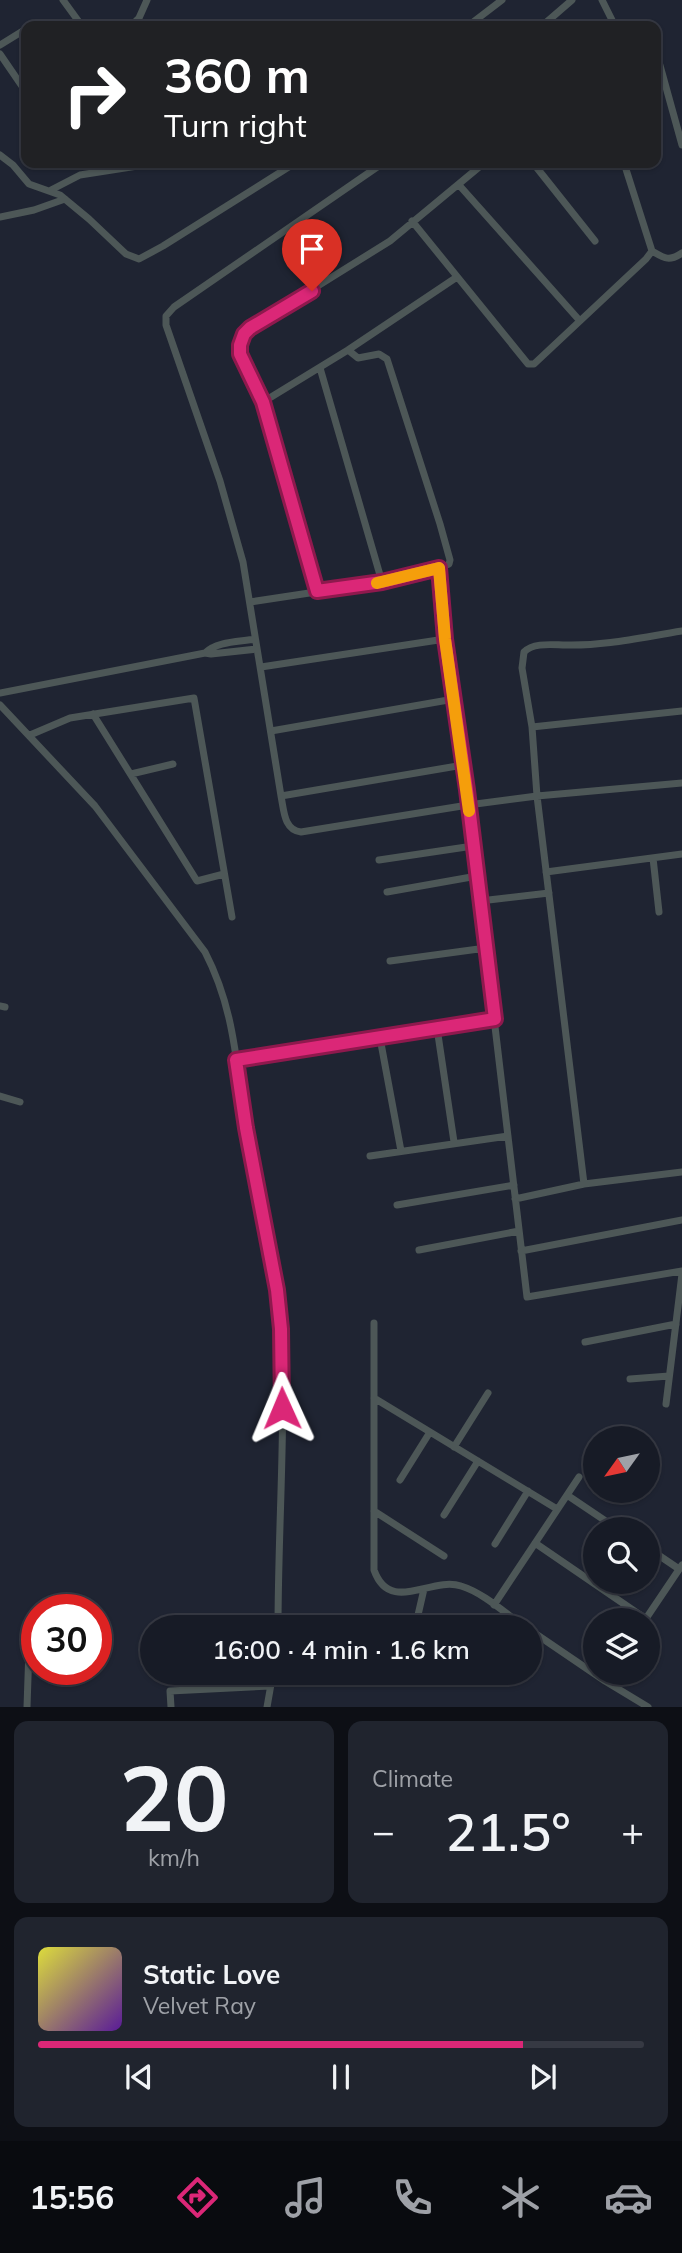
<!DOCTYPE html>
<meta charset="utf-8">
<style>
:root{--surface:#171b26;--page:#20242e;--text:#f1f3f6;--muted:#9ea1a7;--line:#363943;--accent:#db2777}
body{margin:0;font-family:Mulish,sans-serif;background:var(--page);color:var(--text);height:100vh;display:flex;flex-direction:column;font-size:26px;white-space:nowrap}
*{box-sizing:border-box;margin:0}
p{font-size:23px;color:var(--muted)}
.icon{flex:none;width:38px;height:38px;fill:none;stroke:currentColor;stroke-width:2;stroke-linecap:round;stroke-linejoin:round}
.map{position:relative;height:1707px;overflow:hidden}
.details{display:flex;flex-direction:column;gap:14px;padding:14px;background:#0d0f15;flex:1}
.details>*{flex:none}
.guide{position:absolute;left:21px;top:21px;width:640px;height:147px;border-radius:14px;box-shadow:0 2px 5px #0004,0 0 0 2px var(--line);background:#202124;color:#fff;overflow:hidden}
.needle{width:46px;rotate:237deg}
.controls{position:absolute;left:583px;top:1426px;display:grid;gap:14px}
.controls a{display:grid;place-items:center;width:77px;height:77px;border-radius:50%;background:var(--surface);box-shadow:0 2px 5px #0004,0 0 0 2px var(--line);font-size:35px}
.speed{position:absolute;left:21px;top:1594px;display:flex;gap:14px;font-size:35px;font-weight:700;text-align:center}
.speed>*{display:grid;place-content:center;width:91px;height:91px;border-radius:50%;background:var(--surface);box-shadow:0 2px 5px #0004,0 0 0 2px var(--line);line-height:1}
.speed .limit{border:10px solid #d22;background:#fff;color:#111}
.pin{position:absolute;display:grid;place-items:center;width:60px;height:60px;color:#fff;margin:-72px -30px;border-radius:50% 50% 50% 0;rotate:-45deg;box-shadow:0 0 7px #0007}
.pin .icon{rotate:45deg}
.me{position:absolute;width:77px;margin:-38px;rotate:359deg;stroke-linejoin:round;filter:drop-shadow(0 0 5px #0008)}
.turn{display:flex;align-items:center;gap:24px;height:147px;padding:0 28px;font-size:32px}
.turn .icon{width:91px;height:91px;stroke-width:2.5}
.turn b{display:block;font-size:49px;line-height:60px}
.big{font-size:52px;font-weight:600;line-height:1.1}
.details .tile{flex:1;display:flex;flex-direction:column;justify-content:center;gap:10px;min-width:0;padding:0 24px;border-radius:14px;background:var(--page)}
.details .dial{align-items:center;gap:0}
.dial b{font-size:91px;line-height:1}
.song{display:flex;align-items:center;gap:21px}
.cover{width:84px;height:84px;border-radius:10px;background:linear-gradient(135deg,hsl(60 70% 55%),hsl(270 70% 35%))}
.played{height:7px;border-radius:4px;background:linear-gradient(90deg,var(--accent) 80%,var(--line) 80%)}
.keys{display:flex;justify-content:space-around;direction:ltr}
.heat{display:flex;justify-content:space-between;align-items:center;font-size:38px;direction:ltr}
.details .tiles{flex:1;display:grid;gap:14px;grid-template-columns:1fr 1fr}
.tile:last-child{grid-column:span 2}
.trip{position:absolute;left:140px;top:1615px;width:402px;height:70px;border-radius:35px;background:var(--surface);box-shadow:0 2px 5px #0004,0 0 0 2px var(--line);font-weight:600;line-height:70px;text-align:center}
.menu{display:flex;height:112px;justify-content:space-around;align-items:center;background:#090b0f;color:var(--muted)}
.menu .icon{width:49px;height:49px}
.menu .current{color:var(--accent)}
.menu b{font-size:32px;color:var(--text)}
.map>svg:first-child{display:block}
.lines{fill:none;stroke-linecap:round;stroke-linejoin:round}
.minor{stroke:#4d5757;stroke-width:7}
.route-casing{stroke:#8e194d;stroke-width:18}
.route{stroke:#db2777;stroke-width:12}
.slow{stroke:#f59e0b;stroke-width:12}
</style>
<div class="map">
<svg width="682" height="1707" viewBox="0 0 682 1707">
<rect width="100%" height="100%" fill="#1f2432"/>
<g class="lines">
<path class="minor" d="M63,0L82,26
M602,0L615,26
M131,26L139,18L147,0
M468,26L502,0
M542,26L572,0
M646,26H648
M0,45L26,29
M656,51L682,145
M0,54L26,92
M0,155L13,165L29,184L60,195L89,219L126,254L139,259L163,246L295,163
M383,163L174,307L166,316V325L220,481L243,562L281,796C284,811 284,830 301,832L468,805L537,796L682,783
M533,163L595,241
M459,185L580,321
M51,190L80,175L144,165
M0,217L34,210L65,199
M412,221L528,364H534L646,259L652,251L624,163
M652,251C664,258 669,262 682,253
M348,350L358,358L379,354L387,359L440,524L450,560L449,564L439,568
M320,368L382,582
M263,402L348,350L457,277
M317,591L263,402L240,354V345L245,334L250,328L390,241L484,163
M250,602L382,582L439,568L445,639L467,790L527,1297L682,1271
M205,653C217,641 240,642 255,639
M261,667L445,639
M0,693L205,653L211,654L257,649
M0,705L95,806L205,952C235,1010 236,1064 246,1127C256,1194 278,1263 281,1330C286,1429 278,1529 278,1628
M93,714L197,881L224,874
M532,727L522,668L524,652C534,642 553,645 566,645C606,646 643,637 682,631
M271,731L454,699
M30,735L70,718L194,698L232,917
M131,774L173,764
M281,796L463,765
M653,858L659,912
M379,860L473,846
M546,872L682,854
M387,892L477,876
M480,901L549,893
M390,961L486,948
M0,1006L5,1007
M437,1028L454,1142
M380,1038L401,1151
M236,1060L495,1019
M0,1096L20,1102
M370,1156L508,1136
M584,1184L537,796L532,727L682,711
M515,1199L584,1184L682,1172
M397,1205L514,1185
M419,1250L519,1231
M521,1251L682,1220
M374,1323V1570C390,1615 431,1576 461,1586C484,1593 506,1614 526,1628
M585,1342L676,1324
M630,1379L669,1376
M374,1398L557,1509
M666,1404L682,1274
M454,1447L488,1393
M400,1480L430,1432
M567,1495L619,1530
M374,1511L444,1556
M444,1515L478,1461
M535,1543L646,1619
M495,1544L528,1491
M648,1548L679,1569
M494,1605L579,1477
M645,1620L682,1565
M278,1624L296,1628
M415,1628L424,1589
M530,1630L605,1681L611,1673
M605,1681L648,1707
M27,1707L29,1648
M171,1707L170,1691L270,1686
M267,1707L273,1673"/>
</g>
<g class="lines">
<defs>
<path id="route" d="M282,1408L281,1329L277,1290L246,1128L236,1060L495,1019L467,790L445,639L439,568L382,582L317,591L263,402L240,354V345L244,334L250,328L312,291"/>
</defs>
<use href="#route" class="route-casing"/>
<use href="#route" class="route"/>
<path class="slow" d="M377,583L439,568L445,639L469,811"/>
</g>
</svg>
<div class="controls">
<a><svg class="needle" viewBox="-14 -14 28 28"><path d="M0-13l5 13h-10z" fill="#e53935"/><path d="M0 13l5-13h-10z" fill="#9ea1a7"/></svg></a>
<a><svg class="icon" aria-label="search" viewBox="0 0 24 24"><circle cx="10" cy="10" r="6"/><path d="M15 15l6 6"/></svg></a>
<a><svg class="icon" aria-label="layers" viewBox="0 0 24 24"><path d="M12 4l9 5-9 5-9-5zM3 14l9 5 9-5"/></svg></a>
</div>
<div class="speed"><div class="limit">30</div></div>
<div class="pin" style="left:312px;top:291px;background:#d93025"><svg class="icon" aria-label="arrive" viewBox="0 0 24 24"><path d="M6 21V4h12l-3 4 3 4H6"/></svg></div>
<svg class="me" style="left:282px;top:1408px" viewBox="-20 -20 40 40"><path d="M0-17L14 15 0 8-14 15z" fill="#db2777" stroke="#fff" stroke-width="4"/></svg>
<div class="trip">16:00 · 4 min · 1.6 km</div>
<div class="guide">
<div class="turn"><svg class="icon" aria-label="right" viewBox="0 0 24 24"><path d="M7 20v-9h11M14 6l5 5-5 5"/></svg><div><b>360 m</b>Turn right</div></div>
</div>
</div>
<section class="details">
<div class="tiles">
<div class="tile dial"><b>20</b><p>km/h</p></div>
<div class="tile"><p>Climate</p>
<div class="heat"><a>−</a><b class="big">21.5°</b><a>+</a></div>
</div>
<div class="tile">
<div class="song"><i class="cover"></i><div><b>Static Love</b><p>Velvet Ray</p></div></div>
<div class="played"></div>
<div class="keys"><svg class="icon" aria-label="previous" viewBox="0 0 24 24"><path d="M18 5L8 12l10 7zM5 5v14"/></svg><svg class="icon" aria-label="pause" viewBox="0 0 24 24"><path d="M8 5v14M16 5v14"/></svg><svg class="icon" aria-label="next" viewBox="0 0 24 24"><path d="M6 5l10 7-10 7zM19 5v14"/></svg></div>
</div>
</div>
</section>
<nav class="menu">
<b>15:56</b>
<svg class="icon current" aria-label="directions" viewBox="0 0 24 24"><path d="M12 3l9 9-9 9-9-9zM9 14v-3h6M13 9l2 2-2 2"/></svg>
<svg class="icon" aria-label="music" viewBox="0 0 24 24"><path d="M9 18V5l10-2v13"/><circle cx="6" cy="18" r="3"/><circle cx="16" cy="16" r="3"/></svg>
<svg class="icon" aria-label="phone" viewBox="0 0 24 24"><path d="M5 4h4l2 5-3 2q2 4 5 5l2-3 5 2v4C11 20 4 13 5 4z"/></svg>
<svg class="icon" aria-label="climate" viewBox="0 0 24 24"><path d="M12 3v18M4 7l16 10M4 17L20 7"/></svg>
<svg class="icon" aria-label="car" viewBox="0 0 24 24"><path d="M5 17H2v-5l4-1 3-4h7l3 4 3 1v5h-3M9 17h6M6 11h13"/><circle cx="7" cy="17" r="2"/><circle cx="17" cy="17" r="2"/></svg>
</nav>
